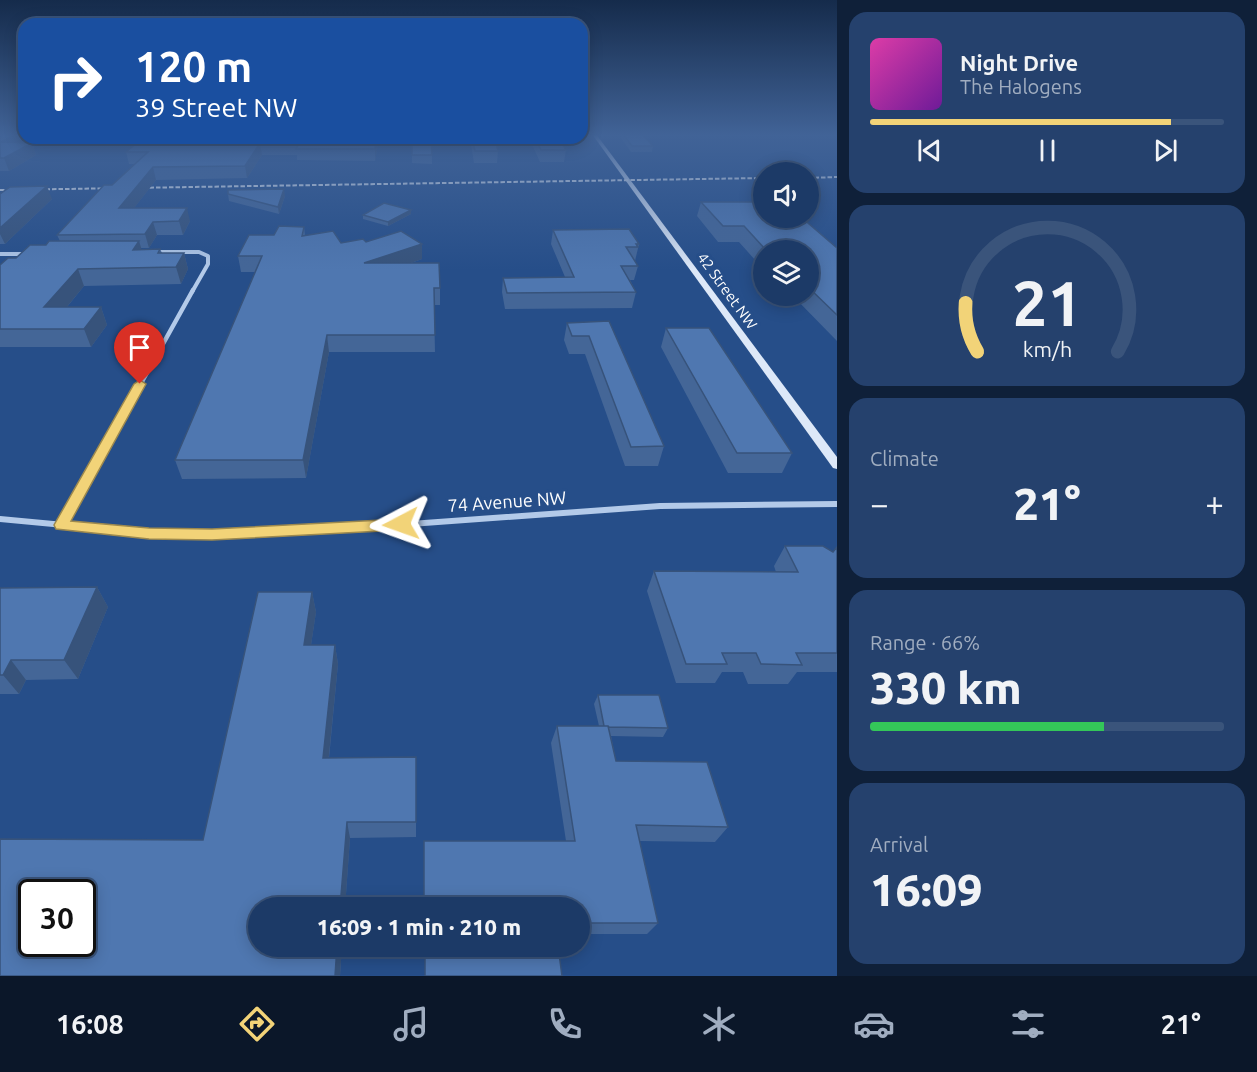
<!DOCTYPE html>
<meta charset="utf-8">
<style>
:root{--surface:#1c3a67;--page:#25416d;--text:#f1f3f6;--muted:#a0adc0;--line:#3a547b;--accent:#f2d378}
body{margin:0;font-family:Ubuntu,sans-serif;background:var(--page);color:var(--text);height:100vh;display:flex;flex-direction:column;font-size:22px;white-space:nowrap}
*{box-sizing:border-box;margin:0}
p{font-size:20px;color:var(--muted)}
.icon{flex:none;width:33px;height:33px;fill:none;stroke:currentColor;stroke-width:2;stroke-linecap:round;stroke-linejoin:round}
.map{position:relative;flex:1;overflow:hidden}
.details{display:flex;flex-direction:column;gap:12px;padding:12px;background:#0f2039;width:420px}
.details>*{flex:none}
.guide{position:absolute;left:18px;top:18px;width:570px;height:126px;border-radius:18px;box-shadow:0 3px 15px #0003,0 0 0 2px var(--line);background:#1a4fa0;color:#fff;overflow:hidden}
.fabs{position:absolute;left:753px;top:162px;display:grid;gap:12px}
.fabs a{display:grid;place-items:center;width:66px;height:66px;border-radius:50%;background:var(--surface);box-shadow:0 3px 15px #0003,0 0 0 2px var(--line);font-size:30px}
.speed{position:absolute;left:18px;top:879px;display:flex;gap:12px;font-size:30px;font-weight:700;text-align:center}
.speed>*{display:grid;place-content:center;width:78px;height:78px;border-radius:50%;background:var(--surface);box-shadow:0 3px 15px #0003,0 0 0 2px var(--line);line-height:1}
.speed .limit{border:3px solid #111;border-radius:9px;background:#fff;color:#111}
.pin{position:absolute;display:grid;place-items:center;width:51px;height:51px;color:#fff;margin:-62px -26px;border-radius:50% 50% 50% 0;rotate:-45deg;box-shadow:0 0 6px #0007}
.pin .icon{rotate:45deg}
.me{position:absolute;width:66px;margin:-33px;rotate:266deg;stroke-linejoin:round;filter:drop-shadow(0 0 4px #0008)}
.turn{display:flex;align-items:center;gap:21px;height:126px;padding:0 18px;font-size:27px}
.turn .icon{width:78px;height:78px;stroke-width:2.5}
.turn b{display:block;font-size:42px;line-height:51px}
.big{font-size:45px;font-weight:800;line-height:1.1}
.details .card{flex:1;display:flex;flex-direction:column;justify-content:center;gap:9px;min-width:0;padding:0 21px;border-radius:18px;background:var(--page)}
.details .dial{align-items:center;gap:0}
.dial svg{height:156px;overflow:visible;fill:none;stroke:var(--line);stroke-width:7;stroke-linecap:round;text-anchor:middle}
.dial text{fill:var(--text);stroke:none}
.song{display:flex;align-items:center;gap:18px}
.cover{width:72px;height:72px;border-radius:9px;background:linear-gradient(135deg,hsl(320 70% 55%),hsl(280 70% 35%))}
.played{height:6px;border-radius:3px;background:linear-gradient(90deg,var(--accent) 85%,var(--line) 85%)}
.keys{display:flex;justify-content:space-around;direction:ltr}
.heat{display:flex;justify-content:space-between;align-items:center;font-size:33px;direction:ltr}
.charge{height:9px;border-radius:4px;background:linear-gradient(90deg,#34c759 66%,var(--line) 0)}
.trip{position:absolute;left:248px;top:897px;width:342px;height:60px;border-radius:30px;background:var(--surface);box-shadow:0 3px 15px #0003,0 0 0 2px var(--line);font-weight:800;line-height:60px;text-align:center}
.menu{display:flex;height:96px;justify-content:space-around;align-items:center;background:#0b1729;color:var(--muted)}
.menu .icon{width:42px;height:42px}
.menu .selected{color:var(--accent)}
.menu b{font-size:27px;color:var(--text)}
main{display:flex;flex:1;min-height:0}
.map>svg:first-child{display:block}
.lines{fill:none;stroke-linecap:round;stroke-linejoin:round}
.street-far2{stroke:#b3cae9;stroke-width:4}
.street-far1{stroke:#b3cae9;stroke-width:4.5}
.street{stroke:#b3cae9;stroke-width:6}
.secondary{fill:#dde8f8;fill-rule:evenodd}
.rail{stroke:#fff;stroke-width:2;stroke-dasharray:4.5 2;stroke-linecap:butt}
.wall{fill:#446697;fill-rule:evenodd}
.shaded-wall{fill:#37537b}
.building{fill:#4f77b0;stroke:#37537b;stroke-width:1.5;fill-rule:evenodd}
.route{fill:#f2d378;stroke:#9d894e;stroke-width:1.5}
.labels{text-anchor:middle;stroke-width:6;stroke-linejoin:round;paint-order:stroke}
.far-street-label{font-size:15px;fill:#fff;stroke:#264e89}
.street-label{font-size:18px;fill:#fff;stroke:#264e89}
</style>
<main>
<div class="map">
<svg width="837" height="976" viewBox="0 0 837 976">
<rect width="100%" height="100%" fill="#264e89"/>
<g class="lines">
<path class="street-far2" d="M153,252H199L208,256V264L192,292
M0,254H26"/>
<path class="street-far1" d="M129,405L193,290"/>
<path class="street" d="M0,519L149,533L231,534L328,530L660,506L837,504
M61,525L129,404"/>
<path class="secondary" d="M592,134H596L837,457V469L833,468Z"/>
<path class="rail" d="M808,178L837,177
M0,190L764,178"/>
</g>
<path class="wall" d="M0,134L28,140L23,143H32L36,155L9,171H0Z
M621,134H642L653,146L652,152H631L621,138Z
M143,138H379L375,161L297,160V155H262L247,178L156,180L134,208L190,221L183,235H157L149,248H141V249H160L162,253H184L188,269L181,284L84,286L67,307H101L107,325L91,347H0V265L46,245L60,241L57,235L135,164H129L126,152Z
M412,138L443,140L432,141V164L412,163Z
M470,138H495L498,151L497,163H474Z
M529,138H567L566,144H562L566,150L564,162H540Z
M0,194L52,199L5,244H0Z
M228,194L285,196L279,214L229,201Z
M701,202L837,248V341L793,296H808V250H764V270L739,242H718L697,216Z
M411,214L388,226L363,219V215Z
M304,227L305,235L341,243L366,242L422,259L411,263L440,288V305H434L435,352H329L306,478L182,479L175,460L255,272H241L238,256L274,235Z
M553,230L639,244L635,261L638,266L634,280H630L636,292L632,308L505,309L502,292L503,278L565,277L551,244Z
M609,321L664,446L658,466H625L585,354H569L564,340L567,323Z
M666,328L792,453L782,473H728L661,347Z
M785,546L833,552L837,547V672H797L788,684H748L743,672H722L715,683H676L647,591L654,571L776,572L774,566Z
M97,587L108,607L78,679L26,680L19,694H0V588Z
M258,592H312L316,612L311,645H335L338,664L329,758L416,757V837L350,838L345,908H258V946H342L340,976H0V839L203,840ZM32,892H82V944H32Z
M598,695L668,728L663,737L611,736L616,761L728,827L715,842L639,841L658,923L647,934H579V908L566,841L551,743L557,726H599L594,704Z"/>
<path class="shaded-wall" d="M15,134H24V138H28V140L6,154L1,142Z
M377,138H379L375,161V149Z
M431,138H443V140L431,141Z
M32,143L36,155L9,171L4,158Z
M260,143L262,155L247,178L245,166Z
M153,167L156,180L124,221L119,208Z
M47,186L52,199L5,244L0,234V228Z
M284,189L285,196L279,214L278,207Z
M187,208L190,221L183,235L179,221Z
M411,210V214L388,226V222Z
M153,222L157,235L149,248L145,234Z
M139,241L144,257L133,250Z
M422,244V259L365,279L364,263Z
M184,253L188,269L181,284L176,267Z
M78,269L84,286L52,325L44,307Z
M101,307L107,325L91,347L84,329Z
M327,335L329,352L306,478L303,460Z
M97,587L108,607L78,679L64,660Z
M312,592L316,612L308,665L304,645Z
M335,645L338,664L327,775L323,758Z
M11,660L26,680L19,694L3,675Z
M347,822L350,838L345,908H340Z
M337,946H342L340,976H335Z"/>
<path class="building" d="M0,134H15L1,142L32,143L4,158H0Z
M623,134H642L653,146H632Z
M143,138H377L375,149H296L299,143H260L245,166L153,167L119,208H187L179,221L153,222L145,234L57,235L104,185H112L148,152H126Z
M412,138H431L432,155H412Z
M472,138H495L498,151H475Z
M535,138H559L566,150H541Z
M47,186L0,228V194L10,187Z
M284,189L278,207L228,194V190Z
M701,202H764V218H802L837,248V315L808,287V250H766L744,226H723Z
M384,203L411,210L388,222L363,215Z
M279,226L304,227L302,236L333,231L341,243L363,239L366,242L401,231L422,244L364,263H439L440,288H434L435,335H327L303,460H175L262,256H238L249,235H274Z
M629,229L639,244H636L638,247H626L638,266H621L636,292L507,293L503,278L574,277L553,230Z
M49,241H139L133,250L160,249L158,253H184L176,267L78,269L44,307H101L84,329H0V265L8,258H16L30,245H46Z
M609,321L664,446L631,447L589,336H572L567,323Z
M666,328H709L792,453H737Z
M785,546H823L833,552L837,547V653H796L802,665L761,664L756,653H722L727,664H686L654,571L798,572Z
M97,587L64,660H11L3,675H0V588Z
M258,592H312L304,645H335L323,758L416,757V822H347L340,908H258V946H337L335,976H0V839L203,840ZM32,892H82V944H32Z
M598,695H659L668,728L609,727L608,726H604Z
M557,726H608L616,761L707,762L728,827L636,825L658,923H579V908H424V841H575Z
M425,946H558L562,976H425Z"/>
<linearGradient id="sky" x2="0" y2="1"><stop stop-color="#152b4b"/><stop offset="0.5" stop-color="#416397"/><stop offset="1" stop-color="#416397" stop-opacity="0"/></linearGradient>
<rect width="837" height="270" fill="url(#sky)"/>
<path class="route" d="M140,380L146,384L71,521L149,528L212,529L401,519L408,524L401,530L212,540L149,539L56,529L54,525L134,384Z"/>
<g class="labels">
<g class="far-street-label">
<text transform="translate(727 291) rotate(54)" y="5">42 Street NW</text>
</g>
<g class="street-label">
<text transform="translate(507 502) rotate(-4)" y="6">74 Avenue NW</text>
</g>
</g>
</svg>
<div class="fabs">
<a><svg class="icon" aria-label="sound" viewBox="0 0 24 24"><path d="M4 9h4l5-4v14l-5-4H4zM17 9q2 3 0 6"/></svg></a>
<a><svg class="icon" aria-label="layers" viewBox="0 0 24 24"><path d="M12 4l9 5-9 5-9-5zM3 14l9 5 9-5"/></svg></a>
</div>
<div class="speed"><div class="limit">30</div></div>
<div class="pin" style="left:140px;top:384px;background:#d93025"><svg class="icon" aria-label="arrive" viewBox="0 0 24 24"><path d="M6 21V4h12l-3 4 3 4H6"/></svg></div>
<svg class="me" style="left:401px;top:524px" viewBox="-20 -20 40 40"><path d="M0-17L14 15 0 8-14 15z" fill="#f2d378" stroke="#fff" stroke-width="4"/></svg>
<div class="trip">16:09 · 1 min · 210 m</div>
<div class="guide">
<div class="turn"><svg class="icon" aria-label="right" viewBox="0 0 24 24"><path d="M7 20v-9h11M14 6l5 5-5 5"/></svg><div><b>120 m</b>39 Street NW</div></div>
</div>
</div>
<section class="details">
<div class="card">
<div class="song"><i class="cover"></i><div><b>Night Drive</b><p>The Halogens</p></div></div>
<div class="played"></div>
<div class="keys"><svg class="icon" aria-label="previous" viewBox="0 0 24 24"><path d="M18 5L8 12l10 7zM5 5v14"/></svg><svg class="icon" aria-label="pause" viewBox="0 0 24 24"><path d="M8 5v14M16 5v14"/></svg><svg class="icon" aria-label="next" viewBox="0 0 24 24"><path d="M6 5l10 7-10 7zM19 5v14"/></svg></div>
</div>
<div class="card dial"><svg viewBox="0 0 100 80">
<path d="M14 69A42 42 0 1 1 86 69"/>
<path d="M14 69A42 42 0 0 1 8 44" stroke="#f2d378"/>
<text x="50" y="56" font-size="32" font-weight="700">21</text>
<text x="50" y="72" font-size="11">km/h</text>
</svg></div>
<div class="card"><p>Climate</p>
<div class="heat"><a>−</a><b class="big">21°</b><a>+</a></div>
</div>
<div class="card"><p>Range · 66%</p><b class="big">330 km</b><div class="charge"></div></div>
<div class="card"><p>Arrival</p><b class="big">16:09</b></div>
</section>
</main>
<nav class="menu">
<b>16:08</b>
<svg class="icon selected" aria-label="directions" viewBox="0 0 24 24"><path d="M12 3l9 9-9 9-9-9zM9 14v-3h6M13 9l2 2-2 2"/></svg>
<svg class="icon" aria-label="music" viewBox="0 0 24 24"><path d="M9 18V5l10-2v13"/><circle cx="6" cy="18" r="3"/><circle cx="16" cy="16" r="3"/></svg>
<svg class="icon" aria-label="phone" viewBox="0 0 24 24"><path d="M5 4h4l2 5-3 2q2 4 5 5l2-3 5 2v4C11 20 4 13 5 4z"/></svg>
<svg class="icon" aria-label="climate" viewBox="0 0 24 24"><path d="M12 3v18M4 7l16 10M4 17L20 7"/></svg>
<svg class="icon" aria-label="car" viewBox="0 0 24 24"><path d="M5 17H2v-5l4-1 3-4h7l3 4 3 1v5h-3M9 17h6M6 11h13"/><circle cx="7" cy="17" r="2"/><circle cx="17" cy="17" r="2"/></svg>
<svg class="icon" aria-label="filters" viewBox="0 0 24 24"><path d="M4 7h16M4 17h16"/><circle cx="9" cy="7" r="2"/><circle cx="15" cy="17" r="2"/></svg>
<b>21°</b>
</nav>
